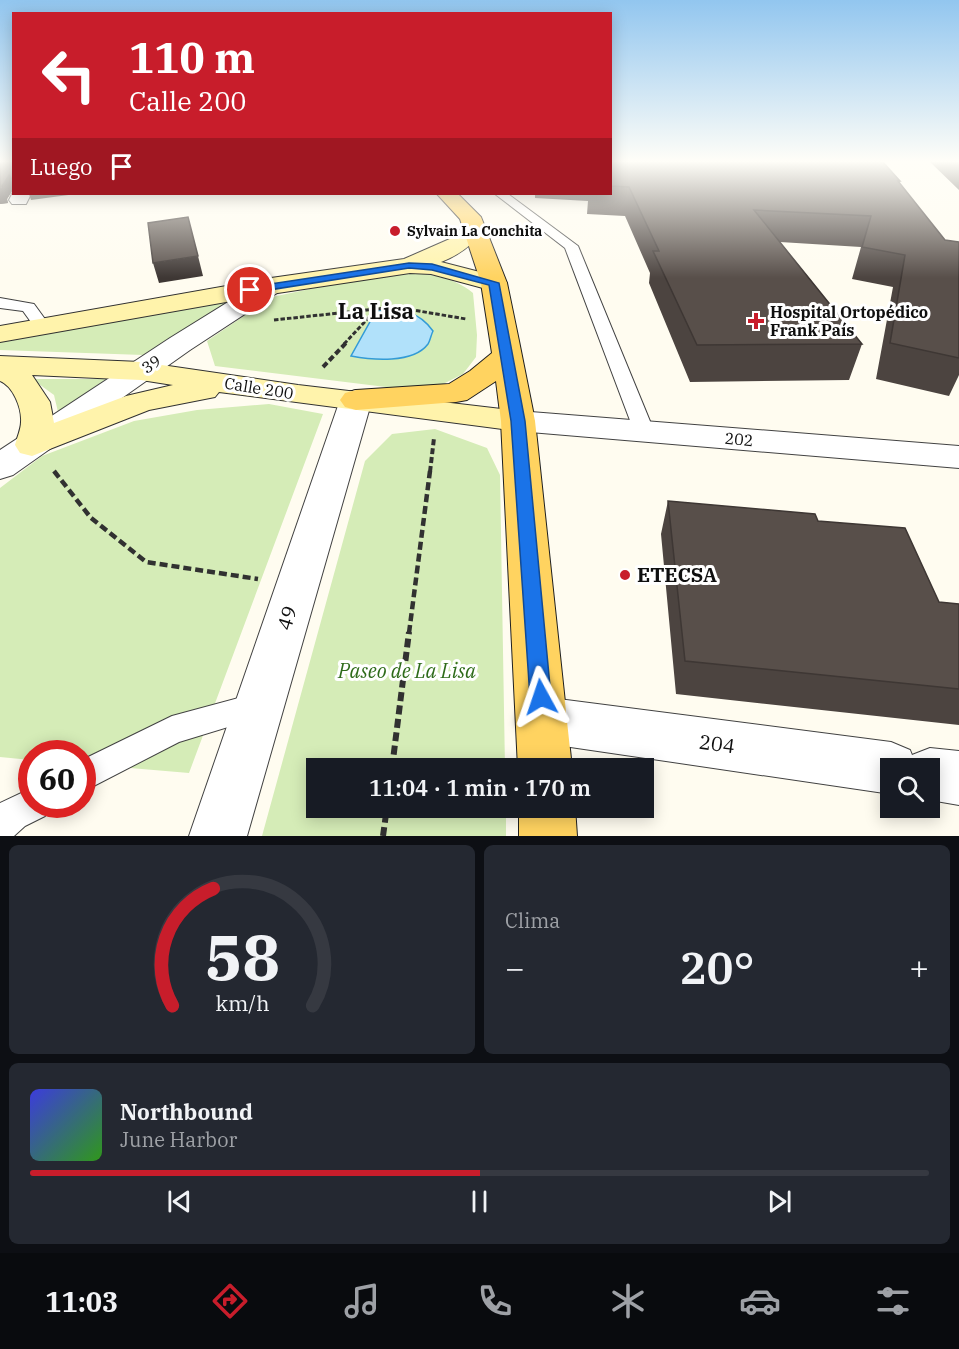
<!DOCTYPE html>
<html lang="es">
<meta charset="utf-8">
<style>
:root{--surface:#171b24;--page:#242831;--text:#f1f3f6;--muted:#9ea1a6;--line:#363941;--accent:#c81d2b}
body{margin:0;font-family:"IBM Plex Serif",serif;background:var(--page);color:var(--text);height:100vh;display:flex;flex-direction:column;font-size:22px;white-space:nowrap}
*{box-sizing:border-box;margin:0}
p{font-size:20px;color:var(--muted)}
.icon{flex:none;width:33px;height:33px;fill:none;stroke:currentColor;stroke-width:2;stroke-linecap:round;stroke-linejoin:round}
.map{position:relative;height:836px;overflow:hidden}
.panel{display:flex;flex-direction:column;gap:9px;padding:9px;background:#0d0f14;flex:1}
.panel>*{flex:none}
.hud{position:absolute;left:12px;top:12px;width:600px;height:183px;border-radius:0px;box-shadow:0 3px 15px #0003;background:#c81d2b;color:#fff;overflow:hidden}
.tools{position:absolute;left:880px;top:758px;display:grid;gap:12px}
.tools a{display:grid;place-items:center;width:60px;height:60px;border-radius:0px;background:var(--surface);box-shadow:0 3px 15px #0003;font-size:30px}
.speed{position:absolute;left:18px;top:740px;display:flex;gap:12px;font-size:30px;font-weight:700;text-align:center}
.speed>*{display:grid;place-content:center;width:78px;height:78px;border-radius:50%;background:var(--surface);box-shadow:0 3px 15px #0003;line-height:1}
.speed .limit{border:9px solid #d22;background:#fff;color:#111}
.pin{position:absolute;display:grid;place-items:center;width:51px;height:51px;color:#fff;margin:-26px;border:3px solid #fff;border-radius:50%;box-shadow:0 2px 6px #0007}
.me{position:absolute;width:66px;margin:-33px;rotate:355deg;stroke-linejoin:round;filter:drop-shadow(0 0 4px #0008)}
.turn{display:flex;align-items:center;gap:21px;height:126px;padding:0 18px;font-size:27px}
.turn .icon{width:78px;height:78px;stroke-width:2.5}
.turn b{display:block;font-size:42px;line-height:51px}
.then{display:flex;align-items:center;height:57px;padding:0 18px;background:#0003;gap:12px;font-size:22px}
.big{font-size:45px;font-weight:600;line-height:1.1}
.panel .widget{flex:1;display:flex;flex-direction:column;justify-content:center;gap:9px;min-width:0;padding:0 21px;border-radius:9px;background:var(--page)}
.panel .dial{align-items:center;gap:0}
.dial svg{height:156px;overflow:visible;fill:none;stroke:var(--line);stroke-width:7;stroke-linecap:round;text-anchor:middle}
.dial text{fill:var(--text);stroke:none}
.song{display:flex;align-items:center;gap:18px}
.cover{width:72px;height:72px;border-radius:9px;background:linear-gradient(135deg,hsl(240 70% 55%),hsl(110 70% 35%))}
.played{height:6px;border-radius:3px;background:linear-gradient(90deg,var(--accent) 50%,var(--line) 50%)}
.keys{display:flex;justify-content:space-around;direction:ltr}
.heat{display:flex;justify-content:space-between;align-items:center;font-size:33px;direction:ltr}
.panel .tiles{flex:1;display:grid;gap:9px;grid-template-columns:1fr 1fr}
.widget:last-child{grid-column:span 2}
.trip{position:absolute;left:306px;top:758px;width:348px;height:60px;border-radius:0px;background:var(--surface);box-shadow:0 3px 15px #0003;font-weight:600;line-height:60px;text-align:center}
.tab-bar{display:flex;height:96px;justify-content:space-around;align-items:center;background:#090b0e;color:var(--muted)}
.tab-bar .icon{width:42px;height:42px}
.tab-bar .current{color:var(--accent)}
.tab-bar b{font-size:27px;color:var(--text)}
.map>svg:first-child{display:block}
.green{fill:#d5ecb7}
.water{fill:#b1e1fa;stroke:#339bd6;stroke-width:1.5}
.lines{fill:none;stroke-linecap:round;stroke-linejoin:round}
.service-casing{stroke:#424242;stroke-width:2}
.minor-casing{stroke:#424242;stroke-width:2}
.tertiary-casing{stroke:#424242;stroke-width:2}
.secondary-casing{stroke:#313131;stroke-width:2}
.primary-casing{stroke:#202020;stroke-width:2}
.path-far3{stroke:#313131;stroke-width:3;stroke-dasharray:4.5 2;stroke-linecap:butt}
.path-far2{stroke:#313131;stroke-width:4;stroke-dasharray:6 3;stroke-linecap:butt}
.path-far1{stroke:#313131;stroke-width:4.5;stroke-dasharray:8 4;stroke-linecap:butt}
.path{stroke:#313131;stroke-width:6;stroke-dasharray:9 4.5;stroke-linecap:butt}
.service{fill:#fff;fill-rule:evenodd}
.minor{fill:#fff;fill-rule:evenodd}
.tertiary{fill:#fff;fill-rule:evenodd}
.secondary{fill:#fff3ab;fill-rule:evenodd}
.primary{fill:#ffd360;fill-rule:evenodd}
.wall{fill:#4c4440}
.shaded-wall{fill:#3e3734}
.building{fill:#584f4a;stroke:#3e3734;stroke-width:1.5}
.route{fill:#1a73e8;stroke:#114b97;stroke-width:1.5}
.poi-dot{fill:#c81d2b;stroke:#fff;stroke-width:2}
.labels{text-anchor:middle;stroke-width:6;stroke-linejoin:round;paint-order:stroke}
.far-poi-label{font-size:14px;font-weight:bold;fill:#0f0f0f;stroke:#fff;text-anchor:start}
.poi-label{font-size:16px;font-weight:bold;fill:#0f0f0f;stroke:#fff;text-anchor:start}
.street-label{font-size:16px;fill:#0f0f0f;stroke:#fff}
.near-poi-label{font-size:20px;font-weight:bold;fill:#0f0f0f;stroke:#fff;text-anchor:start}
.near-street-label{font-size:20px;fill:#0f0f0f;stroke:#fff}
.near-park-label{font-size:20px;font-style:italic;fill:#2e6b1a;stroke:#fff}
.district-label{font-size:22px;font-weight:bold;fill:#0f0f0f;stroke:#fff}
</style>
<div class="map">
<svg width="959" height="836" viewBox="0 0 959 836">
<rect width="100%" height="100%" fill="#fffcf0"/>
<path class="green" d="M395,271C422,273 452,275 473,293L477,335L476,357L463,374L443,384L402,389L215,366L207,341L272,297Z
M239,298L143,355L0,350V342Z
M32,379H106L58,412L54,395Z
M269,404L323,414L189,773L83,764L82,753H32L31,760L0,757V488L42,456L134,421L197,410Z
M435,429L487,448L500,475L505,768H316V807H506V836H262L365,461L392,434Z"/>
<path class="water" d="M376,311C401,311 417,309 433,331C431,335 430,341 428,344C413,364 372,360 351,356Z"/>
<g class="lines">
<defs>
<path id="service" d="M495,194H508L578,246L654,431L651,435H637L634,431L565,248Z
M0,298L34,304L50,326L42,331L36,329L23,311L0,308Z
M257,693L267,697L272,706L267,715L179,742L82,792V760L172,716Z
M32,788V804H49L45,816L25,826L14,836H0V803Z"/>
<path id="minor" d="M14,190V194H31L26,204H12L9,200Z
M356,390L367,393L372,400L247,836H189L340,400L345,393Z
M543,697L891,742L910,750L912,755L930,748L959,751V805L930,800V768H891V794L543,743L525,737L518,720L525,703Z"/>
<path id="tertiary" d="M271,278L280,281L284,286L280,291L190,350L13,475L0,479V450L170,338L262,281Z
M518,411L959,446V468L518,431L506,428L501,421L506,414Z"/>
<path id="secondary" d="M473,222L481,224L484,229C473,245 459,255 441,262L503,278L507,283L503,288L494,291L431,274L410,273L271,294L0,342V326L271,278L404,259L452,238L465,224Z
M0,356L141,362L298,385L518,411L530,414L535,421L530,428L518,431L219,392L215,397L149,410L32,456L20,453L15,445C17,438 21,429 21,422C22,408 13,386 0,381ZM32,375L141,380L173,385L126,396L54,423L50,402Z"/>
<path id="primary" d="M437,194H458L481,217L507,283L519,341L535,421L572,768H518L501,421L496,381L467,400L456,402L356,410L345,407L340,400L345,393L356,390L449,384L470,371L492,353L481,283L460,219Z
M519,807H575L577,836H519Z"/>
</defs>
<use href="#service" class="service-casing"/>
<use href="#minor" class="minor-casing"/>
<use href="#tertiary" class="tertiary-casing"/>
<use href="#secondary" class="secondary-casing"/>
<use href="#primary" class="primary-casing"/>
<path class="path-far3" d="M274,320L395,307L466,319
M344,344L375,311"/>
<path class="path-far2" d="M323,367L346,343
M430,472L434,438"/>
<path class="path-far1" d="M54,471L91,518L146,562L258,579
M409,633L430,471"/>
<path class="path" d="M392,768L409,632
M383,836L387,807"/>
<use href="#service" class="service"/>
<use href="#minor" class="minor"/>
<use href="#tertiary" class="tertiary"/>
<use href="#secondary" class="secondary"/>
<use href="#primary" class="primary"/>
</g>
<path class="wall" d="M14,161V188L7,199L8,203L0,204Z
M610,161L900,181L899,183L945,240L959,242V375L949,396L876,379L893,287L852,279L861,247L780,242L862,344L849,380L690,382L649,283L650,273L625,216L587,214L588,201L535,198V194H610Z
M929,161H959V190Z
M668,501L818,521L939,602L959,604V725L676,694L661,534Z"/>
<path class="shaded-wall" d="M9,175L14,188L7,199L8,203L0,204V189Z
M29,194H76L31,200Z
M198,256L203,276L159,283L153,263Z"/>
<path class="building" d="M0,161H14V179L11,178L9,175L2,186L3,189H0Z
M610,161H882L900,181H898L945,240L959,242V358L890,343L905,255L862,247L871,216L754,210L862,344L697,345L653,251H659L629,187L610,186Z
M188,217L198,256L153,263L148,223Z
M668,501L815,514L818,521L905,528L939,602L959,604V689L685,661Z"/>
<linearGradient id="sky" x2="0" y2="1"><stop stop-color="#92c6ef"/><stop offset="0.58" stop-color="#fffef8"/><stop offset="1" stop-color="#fffef8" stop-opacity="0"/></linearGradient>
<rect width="959" height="278" fill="url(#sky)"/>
<path class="route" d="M409,263L432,264L499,283L525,421L551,697L548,704L541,706L533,704L530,697L511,421L489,285L432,270L409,268L250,293L245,290L250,287Z"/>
<g class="poi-dot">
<circle cx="395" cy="231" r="6"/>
<path d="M753 312h6v6h6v6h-6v6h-6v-6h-6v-6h6z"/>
<circle cx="625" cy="575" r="6"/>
</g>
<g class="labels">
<g class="far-poi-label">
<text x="407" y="236">Sylvain La Conchita</text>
</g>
<g class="poi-label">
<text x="770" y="318">Hospital Ortopédico<tspan x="770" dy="18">Frank País</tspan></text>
</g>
<g class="street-label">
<text transform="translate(151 364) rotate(-34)" y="6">39</text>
<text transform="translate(259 388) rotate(9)" y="6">Calle 200</text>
<text transform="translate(739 439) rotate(5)" y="6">202</text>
</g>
<g class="near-poi-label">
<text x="637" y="582">ETECSA</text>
</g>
<g class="near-street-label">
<text transform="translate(287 618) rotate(-73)" y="7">49</text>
<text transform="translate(717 744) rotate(8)" y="7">204</text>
</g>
<g class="near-park-label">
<text x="407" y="678">Paseo de La Lisa</text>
</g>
<g class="district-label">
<text x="376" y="319">La Lisa</text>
</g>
</g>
</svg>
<div class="tools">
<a><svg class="icon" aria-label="search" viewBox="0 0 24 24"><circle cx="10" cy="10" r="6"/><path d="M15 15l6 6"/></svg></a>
</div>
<div class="speed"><div class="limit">60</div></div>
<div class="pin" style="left:250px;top:290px;background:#d93025"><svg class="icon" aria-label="arrive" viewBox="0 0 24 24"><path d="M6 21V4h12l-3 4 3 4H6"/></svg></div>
<svg class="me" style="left:541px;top:697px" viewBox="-20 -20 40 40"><path d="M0-17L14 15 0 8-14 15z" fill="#1a73e8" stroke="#fff" stroke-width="4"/></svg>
<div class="trip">11:04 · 1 min · 170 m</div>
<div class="hud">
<div class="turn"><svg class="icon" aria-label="left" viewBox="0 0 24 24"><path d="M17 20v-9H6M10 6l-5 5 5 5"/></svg><div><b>110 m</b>Calle 200</div></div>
<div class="then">Luego<svg class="icon" aria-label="arrive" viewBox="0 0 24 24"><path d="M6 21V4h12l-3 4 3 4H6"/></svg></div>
</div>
</div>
<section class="panel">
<div class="tiles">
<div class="widget dial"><svg viewBox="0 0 100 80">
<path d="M14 69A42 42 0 1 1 86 69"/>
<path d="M14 69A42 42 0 0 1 35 9" stroke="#c81d2b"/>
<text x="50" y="56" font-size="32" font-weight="700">58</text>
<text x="50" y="72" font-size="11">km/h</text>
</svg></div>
<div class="widget"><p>Clima</p>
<div class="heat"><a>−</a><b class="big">20°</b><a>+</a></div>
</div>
<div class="widget">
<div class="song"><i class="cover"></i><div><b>Northbound</b><p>June Harbor</p></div></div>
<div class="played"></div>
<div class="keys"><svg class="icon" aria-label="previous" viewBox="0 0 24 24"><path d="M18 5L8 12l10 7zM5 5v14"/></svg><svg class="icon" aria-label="pause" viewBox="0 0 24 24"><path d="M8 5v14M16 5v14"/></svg><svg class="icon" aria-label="next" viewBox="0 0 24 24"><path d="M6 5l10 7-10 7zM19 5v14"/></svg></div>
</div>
</div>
</section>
<nav class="tab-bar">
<b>11:03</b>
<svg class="icon current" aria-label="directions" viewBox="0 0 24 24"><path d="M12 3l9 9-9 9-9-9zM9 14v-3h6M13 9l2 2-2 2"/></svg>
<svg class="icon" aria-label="music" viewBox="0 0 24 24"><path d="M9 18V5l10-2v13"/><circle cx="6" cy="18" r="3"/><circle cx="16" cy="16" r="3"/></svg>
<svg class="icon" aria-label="phone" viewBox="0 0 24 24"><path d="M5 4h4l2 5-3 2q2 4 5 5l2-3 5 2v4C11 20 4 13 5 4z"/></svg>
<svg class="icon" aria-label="climate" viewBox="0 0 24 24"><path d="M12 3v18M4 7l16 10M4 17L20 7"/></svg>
<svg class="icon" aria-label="car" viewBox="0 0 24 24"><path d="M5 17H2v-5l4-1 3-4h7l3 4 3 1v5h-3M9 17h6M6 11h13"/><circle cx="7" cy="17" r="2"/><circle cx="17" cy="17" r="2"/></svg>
<svg class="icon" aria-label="filters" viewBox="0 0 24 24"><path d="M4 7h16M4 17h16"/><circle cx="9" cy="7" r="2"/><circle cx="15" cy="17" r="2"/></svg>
</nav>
